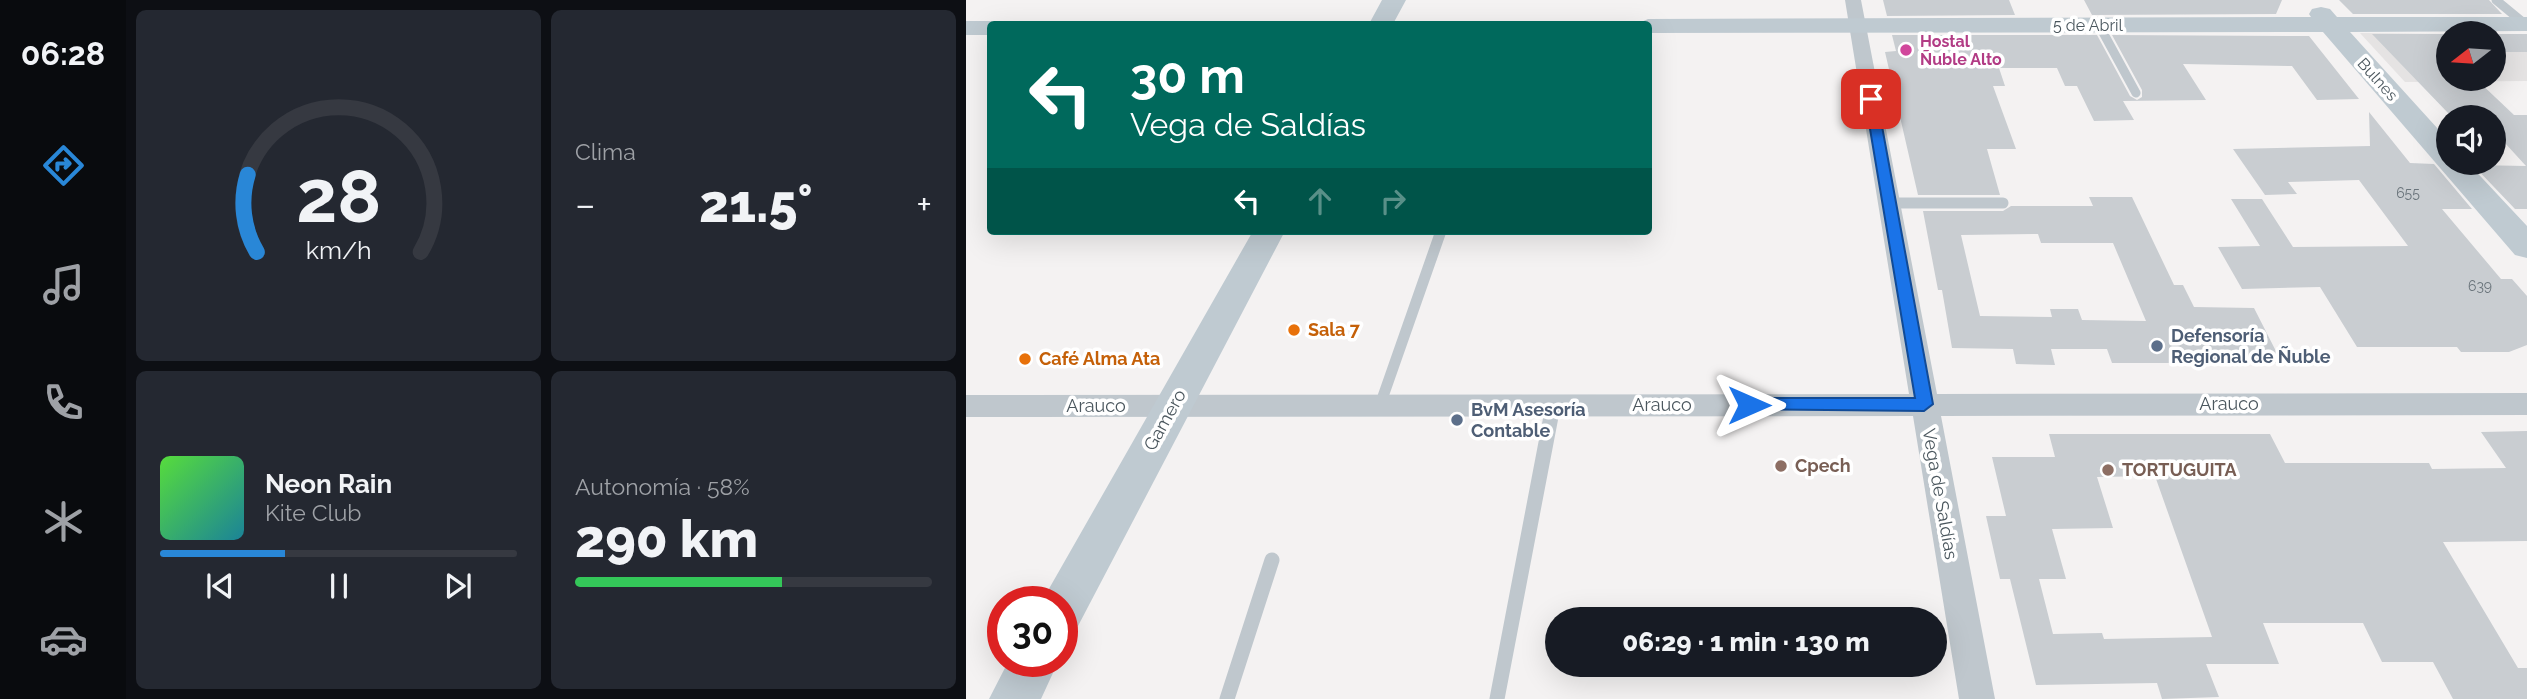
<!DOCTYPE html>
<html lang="es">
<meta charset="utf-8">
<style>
:root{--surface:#171b24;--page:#242831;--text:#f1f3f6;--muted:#9ea1a6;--line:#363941;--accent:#2987d7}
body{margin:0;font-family:Raleway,sans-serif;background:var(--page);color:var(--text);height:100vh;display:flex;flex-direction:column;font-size:26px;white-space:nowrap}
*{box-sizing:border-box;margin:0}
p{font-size:23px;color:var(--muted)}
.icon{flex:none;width:38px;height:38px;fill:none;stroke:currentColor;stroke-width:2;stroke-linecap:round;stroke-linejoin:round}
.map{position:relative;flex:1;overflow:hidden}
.details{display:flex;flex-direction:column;gap:10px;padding:10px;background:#0d0f14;width:840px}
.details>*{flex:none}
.top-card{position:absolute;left:21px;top:21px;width:665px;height:214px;border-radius:7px;box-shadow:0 7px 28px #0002;background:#00695c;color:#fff;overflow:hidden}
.needle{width:46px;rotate:253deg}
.tools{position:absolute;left:1470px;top:21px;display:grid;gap:14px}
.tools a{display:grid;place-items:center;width:70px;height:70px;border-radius:50%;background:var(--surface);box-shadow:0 7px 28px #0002;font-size:35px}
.speed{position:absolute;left:21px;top:586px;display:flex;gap:14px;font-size:35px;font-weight:700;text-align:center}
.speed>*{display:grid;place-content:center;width:91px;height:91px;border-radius:50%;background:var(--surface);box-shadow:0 7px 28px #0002;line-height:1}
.speed .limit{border:10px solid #d22;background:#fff;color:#111}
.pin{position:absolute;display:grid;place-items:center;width:60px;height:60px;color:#fff;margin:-30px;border-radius:14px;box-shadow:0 4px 10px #0006}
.me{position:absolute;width:77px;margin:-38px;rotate:90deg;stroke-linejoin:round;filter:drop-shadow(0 0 5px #0008)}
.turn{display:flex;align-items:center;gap:24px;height:147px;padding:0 28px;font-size:32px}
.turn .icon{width:91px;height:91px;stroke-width:2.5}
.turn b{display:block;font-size:49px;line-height:60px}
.lanes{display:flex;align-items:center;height:66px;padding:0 28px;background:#0003;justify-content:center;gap:35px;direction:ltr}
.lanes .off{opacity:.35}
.big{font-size:52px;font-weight:800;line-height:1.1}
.details .card{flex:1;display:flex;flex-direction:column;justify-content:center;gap:10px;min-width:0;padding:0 24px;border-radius:10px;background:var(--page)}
.details .dial{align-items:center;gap:0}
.dial svg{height:182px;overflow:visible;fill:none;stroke:var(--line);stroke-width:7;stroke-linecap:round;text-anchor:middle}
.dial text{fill:var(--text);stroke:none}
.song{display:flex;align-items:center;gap:21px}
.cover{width:84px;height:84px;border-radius:10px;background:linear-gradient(135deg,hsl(110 70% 55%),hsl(190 70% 35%))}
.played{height:7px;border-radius:4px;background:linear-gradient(90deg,var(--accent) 35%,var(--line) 35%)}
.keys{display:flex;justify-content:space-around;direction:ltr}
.heat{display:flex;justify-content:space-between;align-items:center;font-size:38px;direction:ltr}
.charge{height:10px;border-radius:5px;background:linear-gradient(90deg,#34c759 58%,var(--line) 0)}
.details .tiles{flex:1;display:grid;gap:10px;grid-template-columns:repeat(2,1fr)}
.trip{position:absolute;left:579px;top:607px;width:402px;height:70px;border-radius:35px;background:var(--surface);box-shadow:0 7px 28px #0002;font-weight:800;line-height:70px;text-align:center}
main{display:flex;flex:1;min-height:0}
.dock{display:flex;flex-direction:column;width:126px;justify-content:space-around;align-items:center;background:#090b0e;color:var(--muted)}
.dock .icon{width:49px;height:49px}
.dock .active{color:var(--accent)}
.dock b{font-size:32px;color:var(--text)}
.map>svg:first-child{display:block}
.education{fill:#e5e3e3}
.building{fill:#c9cdd1;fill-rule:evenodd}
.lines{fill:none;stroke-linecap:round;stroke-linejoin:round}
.lane-far2{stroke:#bfc7cd;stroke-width:9}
.lane-far1{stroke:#bfc7cd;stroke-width:11}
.lane{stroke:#bfc7cd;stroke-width:15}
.street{fill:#bfc7cd;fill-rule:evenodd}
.secondary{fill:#bfcad1;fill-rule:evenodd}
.route{fill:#1a73e8;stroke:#114b97;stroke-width:2}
.hotel-dot{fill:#d1479c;stroke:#fff;stroke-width:2.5}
.food-dot{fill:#e8710a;stroke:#fff;stroke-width:2.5}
.service-dot{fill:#5c6f8a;stroke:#fff;stroke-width:2.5}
.education-dot{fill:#8d6e63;stroke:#fff;stroke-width:2.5}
.labels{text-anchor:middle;stroke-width:7;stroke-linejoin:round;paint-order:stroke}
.number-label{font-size:14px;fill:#6a747b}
.far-street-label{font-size:16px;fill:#4b575e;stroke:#fff}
.far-hotel-label{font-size:16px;font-weight:bold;fill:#b23c85;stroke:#fff;text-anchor:start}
.food-label{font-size:18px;font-weight:bold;fill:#c56008;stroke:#fff;text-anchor:start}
.service-label{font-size:18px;font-weight:bold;fill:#4e5e75;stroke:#fff;text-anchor:start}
.street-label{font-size:18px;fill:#4b575e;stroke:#fff}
.education-label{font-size:18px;font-weight:bold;fill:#785e54;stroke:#fff;text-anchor:start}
</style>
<main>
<nav class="dock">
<b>06:28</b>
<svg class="icon active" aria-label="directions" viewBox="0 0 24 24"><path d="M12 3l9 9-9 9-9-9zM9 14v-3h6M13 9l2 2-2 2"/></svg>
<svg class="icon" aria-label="music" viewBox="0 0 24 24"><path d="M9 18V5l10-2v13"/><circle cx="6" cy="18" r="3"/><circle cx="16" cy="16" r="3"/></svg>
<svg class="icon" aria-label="phone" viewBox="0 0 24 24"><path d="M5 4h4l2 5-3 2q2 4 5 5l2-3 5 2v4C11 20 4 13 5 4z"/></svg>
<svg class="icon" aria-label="climate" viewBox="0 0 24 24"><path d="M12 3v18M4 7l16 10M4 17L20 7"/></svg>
<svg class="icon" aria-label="car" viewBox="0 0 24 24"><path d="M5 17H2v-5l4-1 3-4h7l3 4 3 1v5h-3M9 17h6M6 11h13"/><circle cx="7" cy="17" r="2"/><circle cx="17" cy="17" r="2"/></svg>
</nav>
<section class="details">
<div class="tiles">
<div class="card dial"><svg viewBox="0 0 100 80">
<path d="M14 69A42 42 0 1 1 86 69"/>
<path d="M14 69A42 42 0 0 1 10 35" stroke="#2987d7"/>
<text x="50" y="56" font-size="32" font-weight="700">28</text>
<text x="50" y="72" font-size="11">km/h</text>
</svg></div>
<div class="card"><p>Clima</p>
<div class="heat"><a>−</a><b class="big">21.5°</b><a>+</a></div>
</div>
<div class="card">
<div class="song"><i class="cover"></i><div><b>Neon Rain</b><p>Kite Club</p></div></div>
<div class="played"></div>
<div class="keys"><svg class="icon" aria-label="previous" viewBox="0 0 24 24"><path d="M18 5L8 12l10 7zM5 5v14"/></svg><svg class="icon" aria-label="pause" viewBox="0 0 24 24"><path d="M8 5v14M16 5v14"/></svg><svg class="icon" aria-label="next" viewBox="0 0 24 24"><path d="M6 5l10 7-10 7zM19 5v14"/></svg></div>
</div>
<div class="card"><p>Autonomía · 58%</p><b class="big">290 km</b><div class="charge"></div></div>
</div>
</section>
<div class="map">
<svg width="1561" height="699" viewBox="0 0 1561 699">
<rect width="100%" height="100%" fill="#f4f2f2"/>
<path class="education" d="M1394,33L1482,34V79H1528V34H1561V81L1439,82Z"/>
<path class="building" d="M917,0H1043L1049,15L921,16Z
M1118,0H1316L1310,14L1126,15Z
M1373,0H1523L1536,14H1387Z
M1406,34H1482V79H1510L1548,115H1561V209H1549L1507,165L1560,166L1528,131V117L1483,114Z
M1528,34H1561V52H1528Z
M926,35H1131L1164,96L1171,100L1176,97V90L1146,35L1343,36L1393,99L1351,100L1326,66L1217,64L1240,100L1157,101L1168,120L1128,121L1111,86H1099L1091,68H1033L1039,86H1027L1050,149H1021L1034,195H952L919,52L930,51Z
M1403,112L1444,163L1468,164L1506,209H1476L1535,279H1546L1561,296V345L1543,352H1495L1491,347H1391L1354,287L1276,289L1252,247L1294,246L1265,199H1296L1327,247L1442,246L1393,180L1322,182L1331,194L1299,195L1267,149L1404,146Z
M1123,197H1166L1208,285H1217L1228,307L1288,308L1316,363H1146L1141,349H1085L1089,365L1050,364L1047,349L986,348L976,290H972L957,211H1037L1045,206H1127ZM1072,234L1075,243H1147L1180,321L1116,320L1112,309H1084L1086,317L1014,316L995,235Z
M1561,431V541L1477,542L1552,668H1561V699H1487L1467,662H1416L1397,623H1297L1313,664H1240L1253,697L1196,699L1191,683L1070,685L1044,579H1034L1020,516H1040L1026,457H1089L1083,434H1304L1319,463H1463L1466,469L1540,468L1515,432ZM1189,476L1246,637L1138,639L1136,633L1087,634L1073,579H1100L1086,529L1147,528L1131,477Z"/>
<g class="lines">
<path class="lane-far2" d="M1530,0L1559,24
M1133,25L1170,93"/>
<path class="lane-far1" d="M923,203H1037
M414,405L475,231
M586,408L587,405"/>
<path class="lane" d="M261,699L306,560
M531,699L587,406"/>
<path class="street" d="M879,0H895L971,394L1561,393V415L975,416L1029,699H993L947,416L0,417V395L943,394Z"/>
<path class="secondary" d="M416,0H440L427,24H403Z
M1355,7L1364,9L1371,17H1561V31L1384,32L1482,140V163H1502L1561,226V258L1549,255L1357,32L682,33V24H671L682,19L1345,17L1343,14L1346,9Z
M0,21H24L34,24H24V35H0Z
M287,231H319L112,626L96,632V602H76L80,594Z
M42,662H92L75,699H23Z"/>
</g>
<path class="route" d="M905,96L911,99L967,404L958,411L777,409L774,405L777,400L783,398H949L899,99Z"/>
<circle class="hotel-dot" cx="940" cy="50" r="7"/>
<g class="food-dot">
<circle cx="328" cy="330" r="7"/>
<circle cx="59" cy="359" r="7"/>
</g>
<g class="service-dot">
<circle cx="1191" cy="346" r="7"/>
<circle cx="491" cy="420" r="7"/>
</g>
<g class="education-dot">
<circle cx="815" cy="466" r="7"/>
<circle cx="1142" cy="470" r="7"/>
</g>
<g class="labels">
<g class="number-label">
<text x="1442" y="198">655</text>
<text x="1514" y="291">639</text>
</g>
<g class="far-street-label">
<text x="1122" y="31">5 de Abril</text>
<text transform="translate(1412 79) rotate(48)" y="6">Bulnes</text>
</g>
<g class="far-hotel-label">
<text x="954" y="47">Hostal<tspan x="954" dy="18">Ñuble Alto</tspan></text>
</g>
<g class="food-label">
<text x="342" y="336">Sala 7</text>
<text x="73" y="365">Café Alma Ata</text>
</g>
<g class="service-label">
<text x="1205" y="342">Defensoría<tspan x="1205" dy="21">Regional de Ñuble</tspan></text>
<text x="505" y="416">BvM Asesoría<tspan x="505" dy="21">Contable</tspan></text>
</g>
<g class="street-label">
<text x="1263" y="410">Arauco</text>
<text x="696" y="411">Arauco</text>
<text x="130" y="412">Arauco</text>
<text transform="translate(199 420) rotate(-61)" y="6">Gamero</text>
<text transform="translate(974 494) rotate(80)" y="6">Vega de Saldías</text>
</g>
<g class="education-label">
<text x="829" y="472">Cpech</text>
<text x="1156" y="476">TORTUGUITA</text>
</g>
</g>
</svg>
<div class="tools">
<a><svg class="needle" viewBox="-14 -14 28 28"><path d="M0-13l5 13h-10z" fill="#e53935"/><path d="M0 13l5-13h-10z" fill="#9ea1a6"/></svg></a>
<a><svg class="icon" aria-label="sound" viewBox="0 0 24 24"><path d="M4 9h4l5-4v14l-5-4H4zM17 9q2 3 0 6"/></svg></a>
</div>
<div class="speed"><div class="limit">30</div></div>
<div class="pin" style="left:905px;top:99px;background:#d93025"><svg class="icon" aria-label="arrive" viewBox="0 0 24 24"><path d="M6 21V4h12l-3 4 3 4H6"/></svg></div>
<svg class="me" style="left:783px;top:405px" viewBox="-20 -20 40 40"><path d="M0-17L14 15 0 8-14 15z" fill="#1a73e8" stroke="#fff" stroke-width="4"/></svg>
<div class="trip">06:29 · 1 min · 130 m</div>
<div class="top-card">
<div class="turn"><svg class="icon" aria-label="left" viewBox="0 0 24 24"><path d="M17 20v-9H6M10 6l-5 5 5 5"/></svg><div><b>30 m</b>Vega de Saldías</div></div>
<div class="lanes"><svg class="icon" aria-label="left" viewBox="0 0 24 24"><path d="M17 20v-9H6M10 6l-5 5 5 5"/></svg><svg class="icon off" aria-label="ahead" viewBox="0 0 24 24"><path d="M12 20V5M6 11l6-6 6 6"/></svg><svg class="icon off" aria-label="right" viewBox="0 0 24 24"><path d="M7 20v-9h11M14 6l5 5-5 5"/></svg></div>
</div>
</div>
</main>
